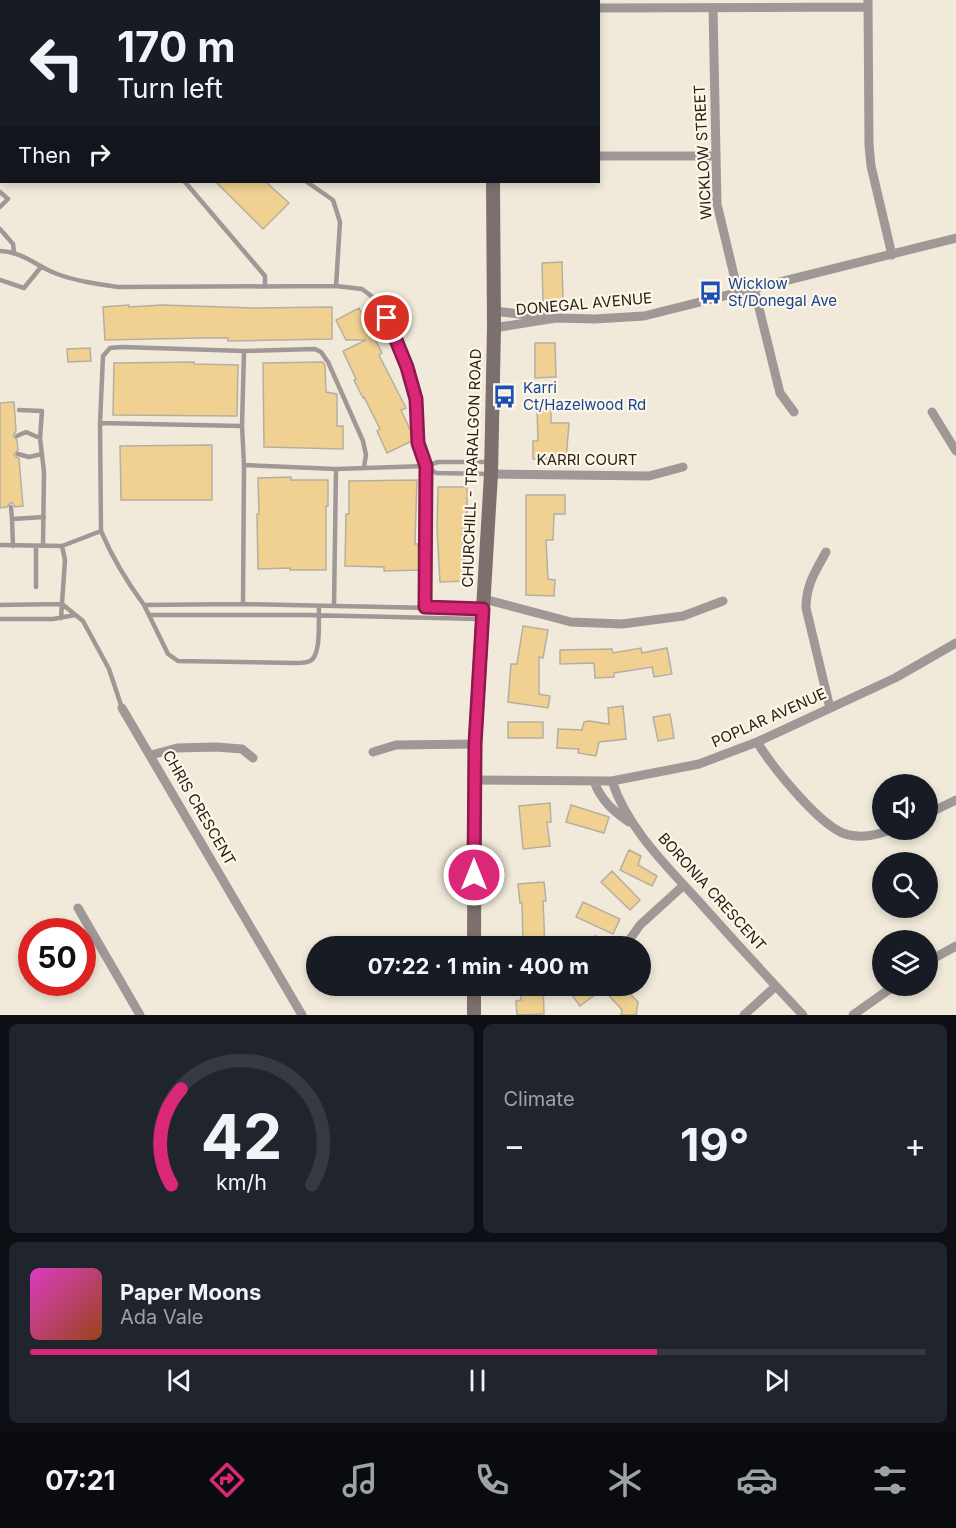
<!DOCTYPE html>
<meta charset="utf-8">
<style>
:root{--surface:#171b24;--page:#20242c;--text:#f1f3f6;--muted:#9ea1a6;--line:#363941;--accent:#db2777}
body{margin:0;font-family:Inter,sans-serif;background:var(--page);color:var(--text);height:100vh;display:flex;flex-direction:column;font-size:22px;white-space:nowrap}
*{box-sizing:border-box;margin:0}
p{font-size:20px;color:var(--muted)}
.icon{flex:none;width:33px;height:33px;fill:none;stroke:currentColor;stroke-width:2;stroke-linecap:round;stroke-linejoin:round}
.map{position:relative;height:1015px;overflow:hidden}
.side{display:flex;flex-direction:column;gap:9px;padding:9px;background:#0d0f14;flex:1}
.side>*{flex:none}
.guide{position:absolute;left:0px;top:0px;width:600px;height:183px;box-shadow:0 3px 9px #0003;background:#171b24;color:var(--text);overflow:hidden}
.buttons{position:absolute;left:872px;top:774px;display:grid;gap:12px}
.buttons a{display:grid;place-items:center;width:66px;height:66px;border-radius:50%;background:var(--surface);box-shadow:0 3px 9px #0003;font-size:30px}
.speed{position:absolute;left:18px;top:918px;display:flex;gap:12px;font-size:30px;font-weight:700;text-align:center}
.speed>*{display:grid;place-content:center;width:78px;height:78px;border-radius:50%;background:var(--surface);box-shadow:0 3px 9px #0003;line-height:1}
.speed .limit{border:9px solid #d22;background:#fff;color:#111}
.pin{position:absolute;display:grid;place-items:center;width:51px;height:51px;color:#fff;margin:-26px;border:3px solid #fff;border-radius:50%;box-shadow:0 2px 6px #0007}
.me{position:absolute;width:66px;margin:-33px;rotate:0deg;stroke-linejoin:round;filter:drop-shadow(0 0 4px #0008)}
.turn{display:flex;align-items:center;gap:21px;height:126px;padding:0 18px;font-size:27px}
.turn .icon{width:78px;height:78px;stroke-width:2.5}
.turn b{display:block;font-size:42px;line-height:51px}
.then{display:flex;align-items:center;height:57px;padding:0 18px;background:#0003;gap:12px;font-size:22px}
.big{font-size:45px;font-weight:700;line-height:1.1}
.side .widget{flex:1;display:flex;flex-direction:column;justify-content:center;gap:9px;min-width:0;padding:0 21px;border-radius:9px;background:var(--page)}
.side .dial{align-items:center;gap:0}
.dial svg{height:156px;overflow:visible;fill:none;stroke:var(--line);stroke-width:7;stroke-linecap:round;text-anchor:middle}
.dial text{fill:var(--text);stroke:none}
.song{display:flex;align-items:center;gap:18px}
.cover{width:72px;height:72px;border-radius:9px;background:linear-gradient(135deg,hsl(310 70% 55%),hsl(20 70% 35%))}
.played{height:6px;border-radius:3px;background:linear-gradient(90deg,var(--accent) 70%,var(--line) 70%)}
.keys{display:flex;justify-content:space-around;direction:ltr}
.heat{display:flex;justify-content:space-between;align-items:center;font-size:33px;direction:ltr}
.side .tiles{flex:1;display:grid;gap:9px;grid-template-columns:1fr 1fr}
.widget:last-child{grid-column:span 2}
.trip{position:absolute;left:306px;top:936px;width:345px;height:60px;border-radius:30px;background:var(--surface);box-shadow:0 3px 9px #0003;font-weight:700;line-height:60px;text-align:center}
.tabs{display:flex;height:96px;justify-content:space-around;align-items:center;background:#090b0e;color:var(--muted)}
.tabs .icon{width:42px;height:42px}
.tabs .on{color:var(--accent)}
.tabs b{font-size:27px;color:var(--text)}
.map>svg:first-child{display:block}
.building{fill:#f0d191;stroke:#b6afa0;stroke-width:1.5}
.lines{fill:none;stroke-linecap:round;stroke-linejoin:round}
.lane{stroke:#a09797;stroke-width:4.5}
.street{stroke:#a09797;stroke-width:9}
.secondary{stroke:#7c706f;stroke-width:14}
.route-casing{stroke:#8e194d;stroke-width:15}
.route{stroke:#db2777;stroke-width:10}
.labels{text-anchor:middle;stroke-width:4.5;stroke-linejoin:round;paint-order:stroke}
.street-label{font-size:15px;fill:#25221c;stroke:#fef7e7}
.transit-label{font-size:15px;fill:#164399;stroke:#fef7e7;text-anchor:start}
</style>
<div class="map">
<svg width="956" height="1015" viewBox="0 0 956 1015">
<rect width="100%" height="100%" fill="#f1eada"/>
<path class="building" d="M216,182H266L289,203L263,229Z
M562,262L563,301H543L542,263Z
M129,305V307L162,305L254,308L332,307V339L228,341V338H199L105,340L103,307Z
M359,308L382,353L379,355L406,408L401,410L414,438V440L387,453L377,431L380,429L364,397L363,398L354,380L356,379L343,351L366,340H346L336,320Z
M535,343H555L556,377L535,378Z
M90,348L91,361L68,362L67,349Z
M194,362V364L238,365L237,416L113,415L114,363Z
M323,362L325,366L326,392L337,394V426H343V449L264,447L263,363Z
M14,402L16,431L13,436L17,440L18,450L14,455L19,459L23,506L15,507L13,503H10L7,507L0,508V403Z
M551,407V423H569L566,459H533V441H538L537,408Z
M212,445V500H121L120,446Z
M291,477V480H328V506H326V570H290V568L258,569L257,514H259L258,478Z
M417,480L415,544H418L419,570L384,571V567L345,566L346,514H349V481Z
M438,487H467V529H462L466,581L440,582L437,528Z
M526,495H565V514H554L553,540H546L548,579L555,580L554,596L526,595Z
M523,626L548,630L543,658L539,657V694L550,696L548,708L508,702L511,664H517Z
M641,648L642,653L667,648L672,674L654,677L652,667L614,673V677L595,678L594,663L560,664V650L612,649L613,653Z
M623,706L626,739L599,742L596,756L578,753L579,749L557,748L558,729L582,730L584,722L589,721L609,724L608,708Z
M670,714L674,738L658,741L653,717Z
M508,722H543V738H508Z
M550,803L551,822H547L550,846L523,849L519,806Z
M571,805L609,817L604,833L566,822Z
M629,850L641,856L638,865L657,876L652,886L620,870Z
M612,871L640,900L630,910L601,882Z
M544,882L546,901H543L545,946H523L522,903H520L518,884Z
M583,902L620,919L613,934L576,917Z
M596,936L599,946H569V944Z
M520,986H543L544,1014L517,1015L516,1001L521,1000Z
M576,986H622L638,1002L636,1015H621L622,1010L603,989L580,1006L569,991Z"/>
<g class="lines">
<path class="lane" d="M185,182L265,276V286
M307,182L333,200L340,222L336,286
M0,192L8,199L0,207
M0,229L13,244L14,252
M0,251C24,252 36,266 57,274C76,281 97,284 118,287L336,286L362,289L378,301L387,318L407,367L416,399L419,443L426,466L427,491L425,607
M0,280L24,288L41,267
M19,410L42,411L40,438L44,472L43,546
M100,423L242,426
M17,436L26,432L40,438
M18,454L29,457L42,454
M244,465L336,469L426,466L438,462H490
M426,466L436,473L490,474
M364,467L366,455L363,441L328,362L321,352L315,349L244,351L122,347L110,348L103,356L100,423L101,531C112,557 127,582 144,605L243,604L480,609
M11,507L12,519
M0,545L62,546
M13,546L12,519L44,517
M36,546V587
M243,604L244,465L242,426L244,351
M0,605L62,604L83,621L109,669L122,708
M144,605L149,615H307L479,619
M334,606L336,469
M149,615L168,654L178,661L295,663C299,663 306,663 310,661C322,655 318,619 319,606
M61,618L65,560L62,546L101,531
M0,619H53L75,615"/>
<path class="street" d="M546,0L551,2
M868,0L869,145L871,166L892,255
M598,8L868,7
M713,8L717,204L738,292
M598,156H715
M754,288L780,393L794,412
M494,311L545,317
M494,328L556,318L595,319L644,316L956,238
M932,412L956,451
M491,474L649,476L683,467
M826,552C815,572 806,585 806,608L830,708
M484,599L571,622L622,624L683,616L723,601
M122,708L302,1015
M757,742C772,766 822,830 849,835C864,838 876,835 890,830
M373,752L396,745L475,744
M151,755L177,748L216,747L242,749L253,758
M474,780L612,781L699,764L757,742L895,678L956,643
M594,781C600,799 613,811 629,822
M612,781C628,830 669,868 703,906C736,943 769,979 803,1015
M927,814L956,800
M78,908L140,1015
M625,946L640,925L684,885
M927,962L956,946
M744,1015L776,986
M853,1015L894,986"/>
<path class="secondary" d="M437,0L438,2
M474,946L475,744L491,474L494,328L493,182
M474,1015V986"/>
</g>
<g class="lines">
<defs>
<path id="route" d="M387,318L407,367L416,399L418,443L426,466L425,607L483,609L475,744L474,875"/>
</defs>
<use href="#route" class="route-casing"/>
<use href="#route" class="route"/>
</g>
<defs>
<symbol id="bus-bare" viewBox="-9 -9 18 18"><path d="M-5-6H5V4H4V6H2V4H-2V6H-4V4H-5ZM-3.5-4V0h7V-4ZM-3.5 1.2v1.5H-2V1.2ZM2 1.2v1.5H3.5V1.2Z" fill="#1a4fb4" stroke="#fef7e7" stroke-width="2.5" paint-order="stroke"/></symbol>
</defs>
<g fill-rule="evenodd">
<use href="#bus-bare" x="694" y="276" width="33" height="33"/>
<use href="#bus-bare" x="488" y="380" width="33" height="33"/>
</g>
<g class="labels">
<g class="street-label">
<text transform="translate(703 152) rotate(-93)" y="5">WICKLOW STREET</text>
<text transform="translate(584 304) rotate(-5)" y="5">DONEGAL AVENUE</text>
<text x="587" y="465">KARRI COURT</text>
<text transform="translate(472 468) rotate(-88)" y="5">CHURCHILL - TRARALGON ROAD</text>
<text transform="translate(769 718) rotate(-24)" y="5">POPLAR AVENUE</text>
<text transform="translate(199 808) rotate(60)" y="5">CHRIS CRESCENT</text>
<text transform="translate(712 892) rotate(48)" y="5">BORONIA CRESCENT</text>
</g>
<g class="transit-label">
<text x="728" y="289">Wicklow<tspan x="728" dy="17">St/Donegal Ave</tspan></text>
<text x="523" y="393">Karri<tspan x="523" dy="17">Ct/Hazelwood Rd</tspan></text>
</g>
</g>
</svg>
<div class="buttons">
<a><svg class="icon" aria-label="sound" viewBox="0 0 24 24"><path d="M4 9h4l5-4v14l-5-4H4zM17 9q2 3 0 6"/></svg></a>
<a><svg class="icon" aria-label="search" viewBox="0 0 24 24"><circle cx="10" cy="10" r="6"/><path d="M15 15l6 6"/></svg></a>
<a><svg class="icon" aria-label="layers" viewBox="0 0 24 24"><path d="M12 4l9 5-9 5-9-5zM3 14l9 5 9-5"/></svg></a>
</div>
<div class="speed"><div class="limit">50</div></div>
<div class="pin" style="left:387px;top:318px;background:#d93025"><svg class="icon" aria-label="arrive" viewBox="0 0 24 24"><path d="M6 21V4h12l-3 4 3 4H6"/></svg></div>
<svg class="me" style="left:474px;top:875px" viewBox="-20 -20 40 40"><circle r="17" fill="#db2777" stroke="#fff" stroke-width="3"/><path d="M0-11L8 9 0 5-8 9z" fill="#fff"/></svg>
<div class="trip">07:22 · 1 min · 400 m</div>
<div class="guide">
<div class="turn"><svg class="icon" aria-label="left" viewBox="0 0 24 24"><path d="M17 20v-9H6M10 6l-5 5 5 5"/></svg><div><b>170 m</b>Turn left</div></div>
<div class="then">Then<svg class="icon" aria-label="right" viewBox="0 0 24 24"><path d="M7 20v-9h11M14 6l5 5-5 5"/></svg></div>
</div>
</div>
<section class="side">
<div class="tiles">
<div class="widget dial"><svg viewBox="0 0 100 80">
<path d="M14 69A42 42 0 1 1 86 69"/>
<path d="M14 69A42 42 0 0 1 19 20" stroke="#db2777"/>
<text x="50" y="56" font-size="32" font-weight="700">42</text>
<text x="50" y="72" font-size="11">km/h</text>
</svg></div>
<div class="widget"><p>Climate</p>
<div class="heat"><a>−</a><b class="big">19°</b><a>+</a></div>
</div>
<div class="widget">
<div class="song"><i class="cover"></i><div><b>Paper Moons</b><p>Ada Vale</p></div></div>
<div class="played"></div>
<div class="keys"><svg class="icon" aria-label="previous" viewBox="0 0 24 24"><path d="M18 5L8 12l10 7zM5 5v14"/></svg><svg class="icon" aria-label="pause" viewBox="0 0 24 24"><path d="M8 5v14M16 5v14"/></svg><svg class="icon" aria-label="next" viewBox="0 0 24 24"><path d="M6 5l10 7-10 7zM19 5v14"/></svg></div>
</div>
</div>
</section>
<nav class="tabs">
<b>07:21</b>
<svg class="icon on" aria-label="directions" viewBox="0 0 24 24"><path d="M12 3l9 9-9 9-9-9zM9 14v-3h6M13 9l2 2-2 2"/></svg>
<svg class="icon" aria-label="music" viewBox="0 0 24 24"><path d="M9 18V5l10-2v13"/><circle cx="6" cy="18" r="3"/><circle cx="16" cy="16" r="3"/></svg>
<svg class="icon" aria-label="phone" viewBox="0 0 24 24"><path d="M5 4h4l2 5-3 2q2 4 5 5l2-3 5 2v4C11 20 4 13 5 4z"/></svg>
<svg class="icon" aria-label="climate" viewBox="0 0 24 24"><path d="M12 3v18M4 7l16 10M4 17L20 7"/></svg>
<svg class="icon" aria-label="car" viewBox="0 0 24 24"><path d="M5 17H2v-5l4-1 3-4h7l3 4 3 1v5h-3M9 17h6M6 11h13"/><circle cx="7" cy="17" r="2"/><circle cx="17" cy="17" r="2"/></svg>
<svg class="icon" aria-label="filters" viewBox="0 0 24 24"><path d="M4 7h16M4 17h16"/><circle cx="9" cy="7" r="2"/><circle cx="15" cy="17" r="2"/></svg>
</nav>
